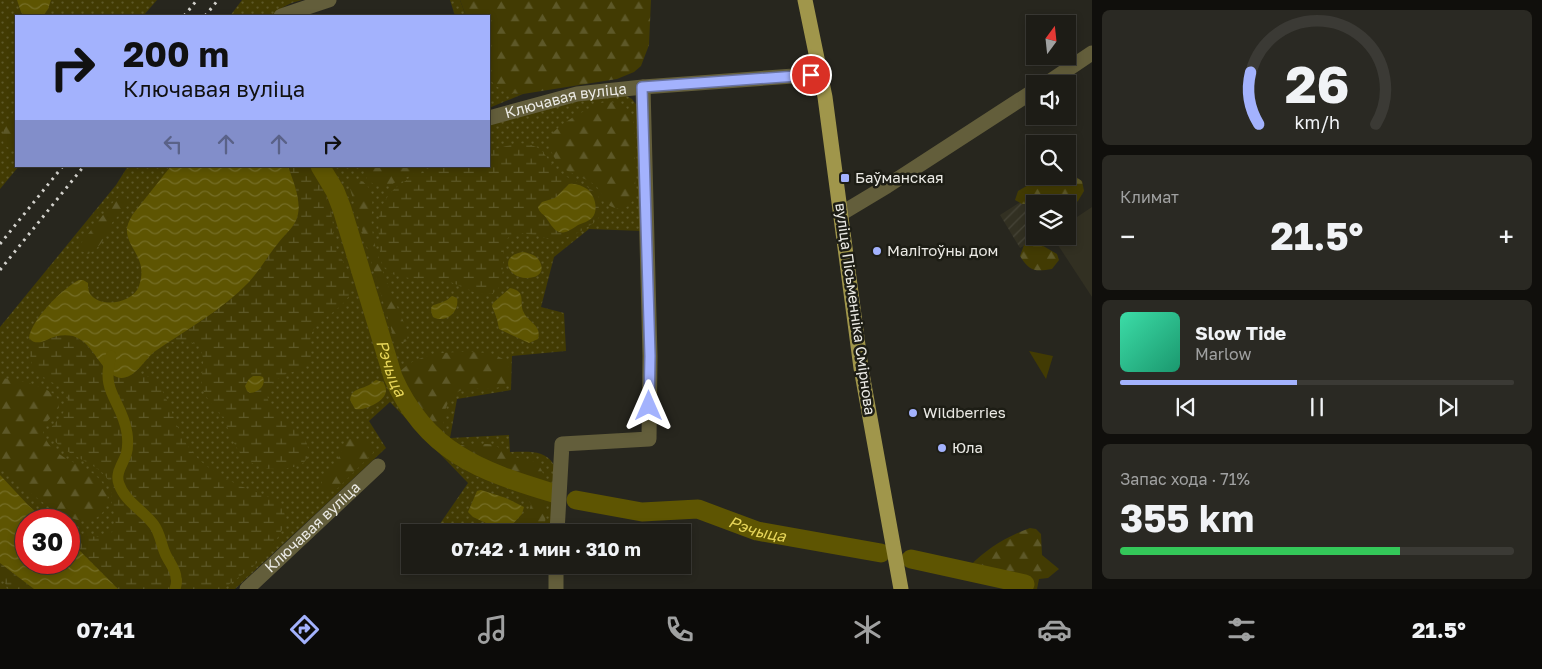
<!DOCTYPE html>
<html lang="ru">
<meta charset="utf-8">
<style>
:root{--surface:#1d1c16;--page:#2a2923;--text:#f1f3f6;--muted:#a0a1a1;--line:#3b3a35;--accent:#a3b2fd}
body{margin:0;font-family:"Golos Text",sans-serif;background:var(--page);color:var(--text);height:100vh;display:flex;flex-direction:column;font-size:19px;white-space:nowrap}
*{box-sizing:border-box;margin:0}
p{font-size:16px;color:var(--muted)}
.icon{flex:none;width:28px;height:28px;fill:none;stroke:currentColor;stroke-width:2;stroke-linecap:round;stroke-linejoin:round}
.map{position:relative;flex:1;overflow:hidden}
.details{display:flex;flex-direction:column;gap:10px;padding:10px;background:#100f0c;width:450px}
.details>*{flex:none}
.hud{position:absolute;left:15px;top:15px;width:475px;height:152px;border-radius:0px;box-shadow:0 2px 8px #0003,0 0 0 1px var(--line);background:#a3b2fd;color:#111;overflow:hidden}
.needle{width:32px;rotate:15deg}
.tools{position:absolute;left:1026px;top:15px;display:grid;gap:10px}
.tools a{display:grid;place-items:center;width:50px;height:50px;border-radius:0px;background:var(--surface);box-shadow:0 2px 8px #0003,0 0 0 1px var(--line);font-size:25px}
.speed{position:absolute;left:15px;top:509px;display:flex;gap:10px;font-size:25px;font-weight:700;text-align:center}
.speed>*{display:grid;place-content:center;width:65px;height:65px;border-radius:50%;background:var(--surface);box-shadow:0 2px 8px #0003,0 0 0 1px var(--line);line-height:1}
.speed .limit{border:8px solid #d22;background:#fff;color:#111}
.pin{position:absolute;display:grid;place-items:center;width:42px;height:42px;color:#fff;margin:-21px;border:2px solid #fff;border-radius:50%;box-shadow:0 1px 5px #0007}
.me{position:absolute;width:55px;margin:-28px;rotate:0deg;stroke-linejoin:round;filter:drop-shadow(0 0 4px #0008)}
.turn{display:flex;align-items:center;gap:18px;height:105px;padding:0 25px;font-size:22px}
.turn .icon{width:65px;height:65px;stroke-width:2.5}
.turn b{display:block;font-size:35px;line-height:42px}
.lanes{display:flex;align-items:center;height:48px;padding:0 25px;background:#0003;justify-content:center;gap:25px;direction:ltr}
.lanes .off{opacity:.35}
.big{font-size:38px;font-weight:700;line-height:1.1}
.details .card{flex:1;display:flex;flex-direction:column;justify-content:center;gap:8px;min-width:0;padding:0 18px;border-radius:8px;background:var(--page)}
.details .dial{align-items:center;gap:0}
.dial svg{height:130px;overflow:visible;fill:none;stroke:var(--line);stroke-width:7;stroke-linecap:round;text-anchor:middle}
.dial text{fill:var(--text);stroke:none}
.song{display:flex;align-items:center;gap:15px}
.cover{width:60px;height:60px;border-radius:8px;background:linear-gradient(135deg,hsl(160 70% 55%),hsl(160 70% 35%))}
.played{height:5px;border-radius:2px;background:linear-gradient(90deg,var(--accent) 45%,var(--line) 45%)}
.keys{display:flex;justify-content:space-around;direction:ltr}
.heat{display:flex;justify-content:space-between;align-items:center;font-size:28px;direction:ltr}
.charge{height:8px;border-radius:4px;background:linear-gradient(90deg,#34c759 71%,var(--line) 0)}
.trip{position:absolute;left:401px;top:524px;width:290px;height:50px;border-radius:0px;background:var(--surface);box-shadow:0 2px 8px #0003,0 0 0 1px var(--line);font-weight:700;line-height:50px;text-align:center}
.tabs{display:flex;height:80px;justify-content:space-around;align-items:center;background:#0c0b09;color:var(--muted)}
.tabs .icon{width:35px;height:35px}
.tabs .on{color:var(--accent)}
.tabs b{font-size:22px;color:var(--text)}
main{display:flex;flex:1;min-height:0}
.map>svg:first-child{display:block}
.built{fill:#323022}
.industrial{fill:url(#industrial-furrows)}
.grass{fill:url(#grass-dots);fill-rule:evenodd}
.forest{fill:url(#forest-firs)}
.wetland{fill:url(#wetland-marsh)}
.park{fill:#423b03}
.water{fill:url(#water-waves)}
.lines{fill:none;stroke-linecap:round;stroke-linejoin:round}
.canal{stroke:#5e5502;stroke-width:11}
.river{stroke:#5e5502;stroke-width:19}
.minor{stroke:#635e3b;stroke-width:15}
.major{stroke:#a0964b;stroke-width:15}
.rail{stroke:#d3d2cd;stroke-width:3;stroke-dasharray:2.5 5;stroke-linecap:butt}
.route-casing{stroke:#6a74a4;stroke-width:12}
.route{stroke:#a3b2fd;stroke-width:9}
.poi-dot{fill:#a3b2fd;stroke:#1d1d15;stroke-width:2}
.labels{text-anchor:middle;stroke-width:5;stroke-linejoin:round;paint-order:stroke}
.street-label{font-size:15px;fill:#ebeae5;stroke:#1d1d15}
.poi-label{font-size:15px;fill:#ebeae5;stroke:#1d1d15;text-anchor:start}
.water-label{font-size:16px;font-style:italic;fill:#e6d558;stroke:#1d1d15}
</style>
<main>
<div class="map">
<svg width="1092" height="589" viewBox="0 0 1092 589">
<defs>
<pattern id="industrial-furrows" width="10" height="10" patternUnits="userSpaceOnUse" patternTransform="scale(1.25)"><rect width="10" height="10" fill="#323022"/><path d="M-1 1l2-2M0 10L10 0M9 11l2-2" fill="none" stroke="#464437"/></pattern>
<pattern id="grass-dots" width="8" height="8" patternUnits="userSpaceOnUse" patternTransform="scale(1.25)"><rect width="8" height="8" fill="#423b03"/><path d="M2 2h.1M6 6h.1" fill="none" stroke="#5d5828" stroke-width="1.8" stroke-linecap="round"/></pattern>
<pattern id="forest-firs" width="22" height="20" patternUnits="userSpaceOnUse" patternTransform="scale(1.25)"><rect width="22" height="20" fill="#423b03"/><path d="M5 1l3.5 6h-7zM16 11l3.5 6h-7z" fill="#5d5828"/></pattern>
<pattern id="wetland-marsh" width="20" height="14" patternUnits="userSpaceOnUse" patternTransform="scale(1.25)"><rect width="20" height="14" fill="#423b03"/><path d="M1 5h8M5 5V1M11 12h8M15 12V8" fill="none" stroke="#5d5828"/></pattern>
<pattern id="water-waves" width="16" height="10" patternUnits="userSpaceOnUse" patternTransform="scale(1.25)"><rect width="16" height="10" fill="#5e5502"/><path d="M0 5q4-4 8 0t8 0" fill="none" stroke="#756e27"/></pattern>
</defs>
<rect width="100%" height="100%" fill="#27261e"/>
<path class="built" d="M1092,207V297L1052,236H1068V223Z"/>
<path class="industrial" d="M1033,194L1035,204V236H1040L1020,248L1000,215Z"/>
<path class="grass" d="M0,0H157L143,16H16V166H19L0,189Z
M242,0H302C290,3 282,6 274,16H230Z
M450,0H460L466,16H455Z
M489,78C496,88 511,94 523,94L489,108Z
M625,95L632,99L638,107L642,231L589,229L554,257L541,307L564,313L566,351L512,356L511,390L457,399L450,438L509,435L510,452C527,452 545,449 554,465L551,532H443L437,528L468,483L390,402L369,421L386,448L235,589H0V327L116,185L128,166H489V125L584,98ZM26,520H69V562H26Z"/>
<path class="forest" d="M460,0H651L649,45L641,66L634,72L617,79L523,94C509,94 497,90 489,78V16H466Z
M605,102C622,102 630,107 634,124C635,139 635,155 635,170C635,179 636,188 634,197C632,203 628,208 621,209C618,209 614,208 610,206C603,201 602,191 595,185C583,176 569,175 559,164C553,157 546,144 551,136C556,125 593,105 605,102Z
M16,109V147L9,148L4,145C0,131 7,121 16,109Z
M367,166H431C420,170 392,186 383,186C378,186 372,184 369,181C364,177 365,171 367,166Z
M1068,172L1082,181L1084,191L1078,201L1068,208V204H1022L1015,200L1018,191L1044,176H1068Z
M356,179C381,187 369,210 372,229C377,265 394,299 408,332L407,341L404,342L397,341L392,332L349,185L352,180Z
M121,195L126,196L129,202L128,205C123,212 117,216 112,223C105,235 102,248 88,254L81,251L80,247L81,243L114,201Z
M1038,243L1057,254L1059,260L1052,269C1035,272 1029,271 1020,256L1024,245Z
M458,352C473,352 508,350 510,371C511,376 509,381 505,384C487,397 459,377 447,405C444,412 443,423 444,431C449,455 478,440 494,445C501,448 507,454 514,457C521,459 530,458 536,463C551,474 546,516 544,532H511L529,512L531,504C517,483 487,484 467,472C451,461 396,409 392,391C391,385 395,378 398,374C413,356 436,353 458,352Z
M0,378C12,378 61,388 59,404C58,419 35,421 46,440C60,464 92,463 105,487C109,495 109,504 103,512C78,543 17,482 0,463Z
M349,439C359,438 373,441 373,453L338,488L334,490L326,491L322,485V481C326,472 335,466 339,457C343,450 341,443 349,439Z
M1030,528L1036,529L1041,534L1042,555L1059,569L1048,578L1039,579L1037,589C1015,589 994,588 974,578L970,566C986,549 1008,536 1030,528Z"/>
<path class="wetland" d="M517,143C550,145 541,158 561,173C575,184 596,185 602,204C603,210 600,217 596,221C586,229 570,238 558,239C544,240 521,228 510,236C498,245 508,277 497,290C493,294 488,295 483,294C470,293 459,284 447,281C430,277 393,283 383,266C379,257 380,245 379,236C375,201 394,183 425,172C431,170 437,167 443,166C458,164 474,166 489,166V151Z
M288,166H310C320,181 329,200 332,218C334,227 332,235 335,244C340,260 355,275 350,293C345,308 321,317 313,331C306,342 315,354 308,363C298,374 276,372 269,390C258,416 318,429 307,458C304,465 295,467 288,468C278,470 268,470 259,466C233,457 234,436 222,417C216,409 208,401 204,392C199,380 204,370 203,359C202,338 179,339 165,344C189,328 216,313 237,293C253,278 265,260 278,242C285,233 296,227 298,215C301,199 293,181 288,166Z
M59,335C84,336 87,346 100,363C103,367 107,372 111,374C125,382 139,368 154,380C163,388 166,399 171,410C178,430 187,450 204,464C215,473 230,481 243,487C254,492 268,495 278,503C282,506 284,511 285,516C286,524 282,530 278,537C270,550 260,561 248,571C239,577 231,582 224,589H118L69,540V529C80,535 109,544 115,527C117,520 113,512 112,504C111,497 112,489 109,481C99,460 50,453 50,429C56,421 64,415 67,404C73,382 45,385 36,372C29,362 30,349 29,338L31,341Z
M0,563L34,589H9L0,576Z"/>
<path class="park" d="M1029,351L1053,356L1046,379Z"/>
<path class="water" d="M17,0H51L48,9L44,15L26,16L21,12Z
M171,166H288C293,181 301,199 298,214C296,226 286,233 279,242C268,255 260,270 249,282C222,310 186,330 154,352C147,358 142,366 135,372C112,392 99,356 86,344C82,340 78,338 73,336C68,335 62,335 57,336C48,338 37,348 29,338C31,320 63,288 79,280H83L88,283C88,287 88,290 90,294C101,309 133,303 139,286C149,257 125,248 127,228C128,222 131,218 133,214Z
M569,184C576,183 582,186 587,189C595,195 599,210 592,218C589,221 583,223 578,225C563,235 558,237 547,219C544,214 539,213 538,207L542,202L555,198Z
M524,252C527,253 532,254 535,256C543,262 545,274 534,277C510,284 495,255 524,252Z
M510,288C528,292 518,302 524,313C529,323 542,325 538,339L529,343L499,329L497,319L492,306L493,303Z
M452,296L457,298C460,312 445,324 433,317C427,302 436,306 445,301C448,300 450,297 452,296Z
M253,376H260L263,377C266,386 259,392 250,393L247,391L245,386L249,379Z
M376,380L383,382C385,385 386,387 386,391C385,402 364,411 355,409L350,400C352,388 360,390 369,385C371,384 373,382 376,380Z
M0,475L28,505L45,520H26V562H69V540L118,589H34L0,563Z
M481,490L506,498L524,507L522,514L509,528L501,530L473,517L468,512L477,491Z"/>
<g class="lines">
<path class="canal" d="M111,356C100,393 122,400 127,433C128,440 128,448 126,455C122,465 115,474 119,484C125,502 143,510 154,525C160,533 161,544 165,553C168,561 176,569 176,578C177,581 176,586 175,589"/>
<g class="river">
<path id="s1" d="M320,166L335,191L342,209L393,377C426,452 480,471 553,493"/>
<path id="s2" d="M576,500L642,512L698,509L757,531L881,553"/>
<path d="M911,559L1025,584"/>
</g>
<g class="minor">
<path d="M281,16L329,0"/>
<path d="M1046,84L1092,53"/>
<path id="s3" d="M489,118L577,94L643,87L821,74"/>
<path d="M842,213L887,186L1035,90"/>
<path d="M557,532L562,444L649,439L650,356L643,87"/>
<path id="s4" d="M247,589L378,466"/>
<path d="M556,589V565"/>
</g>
<path class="major" d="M805,0L825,97L861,368L901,589"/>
<path class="rail" d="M184,16L197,0
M205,16L218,0
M0,244L63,166
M0,270L84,166"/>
</g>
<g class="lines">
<defs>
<path id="route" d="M649,406L650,356L642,87L811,75"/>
</defs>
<use href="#route" class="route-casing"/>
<use href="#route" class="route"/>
</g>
<g class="poi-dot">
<rect x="840" y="173" width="10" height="10" rx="2.5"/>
<circle cx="877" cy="251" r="5"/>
<circle cx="913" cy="413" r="5"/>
<circle cx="942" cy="448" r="5"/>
</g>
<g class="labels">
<g class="street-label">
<text dy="5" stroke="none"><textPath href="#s3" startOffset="79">Ключавая вуліца</textPath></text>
<text transform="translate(855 309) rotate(82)" y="5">вуліца Пісьменніка Смірнова</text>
<text dy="5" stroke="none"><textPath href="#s4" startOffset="90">Ключавая вуліца</textPath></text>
</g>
<g class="poi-label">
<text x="855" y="183">Баўманская</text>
<text x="887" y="256">Малітоўны дом</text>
<text x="923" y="418">Wildberries</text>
<text x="952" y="453">Юла</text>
</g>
<g class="water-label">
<text dy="6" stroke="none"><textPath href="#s1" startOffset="215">Рэчыца</textPath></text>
<text dy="6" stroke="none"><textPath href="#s2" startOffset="186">Рэчыца</textPath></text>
</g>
</g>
</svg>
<div class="tools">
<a><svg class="needle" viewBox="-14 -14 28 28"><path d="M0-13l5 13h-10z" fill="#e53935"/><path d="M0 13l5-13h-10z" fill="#a0a1a1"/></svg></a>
<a><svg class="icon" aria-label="sound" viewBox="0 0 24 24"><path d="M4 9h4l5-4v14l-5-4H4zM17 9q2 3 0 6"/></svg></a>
<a><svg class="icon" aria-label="search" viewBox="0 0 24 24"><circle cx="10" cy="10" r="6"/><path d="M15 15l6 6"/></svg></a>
<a><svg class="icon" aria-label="layers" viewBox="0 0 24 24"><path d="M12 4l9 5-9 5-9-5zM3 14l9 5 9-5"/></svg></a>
</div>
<div class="speed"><div class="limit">30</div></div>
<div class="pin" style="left:811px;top:75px;background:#d93025"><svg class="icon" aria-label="arrive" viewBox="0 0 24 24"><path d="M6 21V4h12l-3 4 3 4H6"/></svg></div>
<svg class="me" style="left:649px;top:406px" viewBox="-20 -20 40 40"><path d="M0-17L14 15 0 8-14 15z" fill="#a3b2fd" stroke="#fff" stroke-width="4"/></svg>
<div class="trip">07:42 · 1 мин · 310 m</div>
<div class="hud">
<div class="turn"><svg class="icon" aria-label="right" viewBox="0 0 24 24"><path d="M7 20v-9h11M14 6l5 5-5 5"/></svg><div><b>200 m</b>Ключавая вуліца</div></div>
<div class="lanes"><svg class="icon off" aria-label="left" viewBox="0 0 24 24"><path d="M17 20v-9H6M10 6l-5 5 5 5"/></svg><svg class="icon off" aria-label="ahead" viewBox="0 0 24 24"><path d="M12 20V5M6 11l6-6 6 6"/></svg><svg class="icon off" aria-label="ahead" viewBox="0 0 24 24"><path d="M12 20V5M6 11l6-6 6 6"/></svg><svg class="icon" aria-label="right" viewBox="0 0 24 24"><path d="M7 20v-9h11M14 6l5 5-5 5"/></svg></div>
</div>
</div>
<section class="details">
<div class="card dial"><svg viewBox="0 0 100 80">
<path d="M14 69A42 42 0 1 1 86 69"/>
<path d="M14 69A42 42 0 0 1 9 37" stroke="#a3b2fd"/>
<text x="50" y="56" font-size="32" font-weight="700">26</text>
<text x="50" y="72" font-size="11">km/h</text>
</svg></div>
<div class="card"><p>Климат</p>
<div class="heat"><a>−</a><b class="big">21.5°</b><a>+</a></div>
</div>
<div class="card">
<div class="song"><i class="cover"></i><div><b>Slow Tide</b><p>Marlow</p></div></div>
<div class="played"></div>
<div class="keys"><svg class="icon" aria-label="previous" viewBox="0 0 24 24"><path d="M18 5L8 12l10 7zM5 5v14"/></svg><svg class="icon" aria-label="pause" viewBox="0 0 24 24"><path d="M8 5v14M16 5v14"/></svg><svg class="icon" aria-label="next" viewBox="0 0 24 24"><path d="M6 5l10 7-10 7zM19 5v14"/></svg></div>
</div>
<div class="card"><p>Запас хода · 71%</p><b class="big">355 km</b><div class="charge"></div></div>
</section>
</main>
<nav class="tabs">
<b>07:41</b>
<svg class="icon on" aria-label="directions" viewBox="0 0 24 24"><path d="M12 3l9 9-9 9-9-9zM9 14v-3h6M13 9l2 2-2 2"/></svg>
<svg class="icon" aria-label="music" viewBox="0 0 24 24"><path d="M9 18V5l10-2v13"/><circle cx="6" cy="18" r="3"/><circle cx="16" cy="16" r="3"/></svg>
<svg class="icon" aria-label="phone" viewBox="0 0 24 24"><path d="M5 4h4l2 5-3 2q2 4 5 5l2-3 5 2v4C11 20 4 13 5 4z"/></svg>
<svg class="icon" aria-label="climate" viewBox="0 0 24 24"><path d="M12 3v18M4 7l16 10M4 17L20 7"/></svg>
<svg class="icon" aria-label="car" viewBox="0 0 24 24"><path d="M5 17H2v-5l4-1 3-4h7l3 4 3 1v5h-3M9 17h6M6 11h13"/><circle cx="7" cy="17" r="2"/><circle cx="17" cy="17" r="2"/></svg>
<svg class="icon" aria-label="filters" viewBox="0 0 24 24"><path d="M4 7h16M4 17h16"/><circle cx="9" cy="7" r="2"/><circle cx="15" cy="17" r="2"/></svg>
<b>21.5°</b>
</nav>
